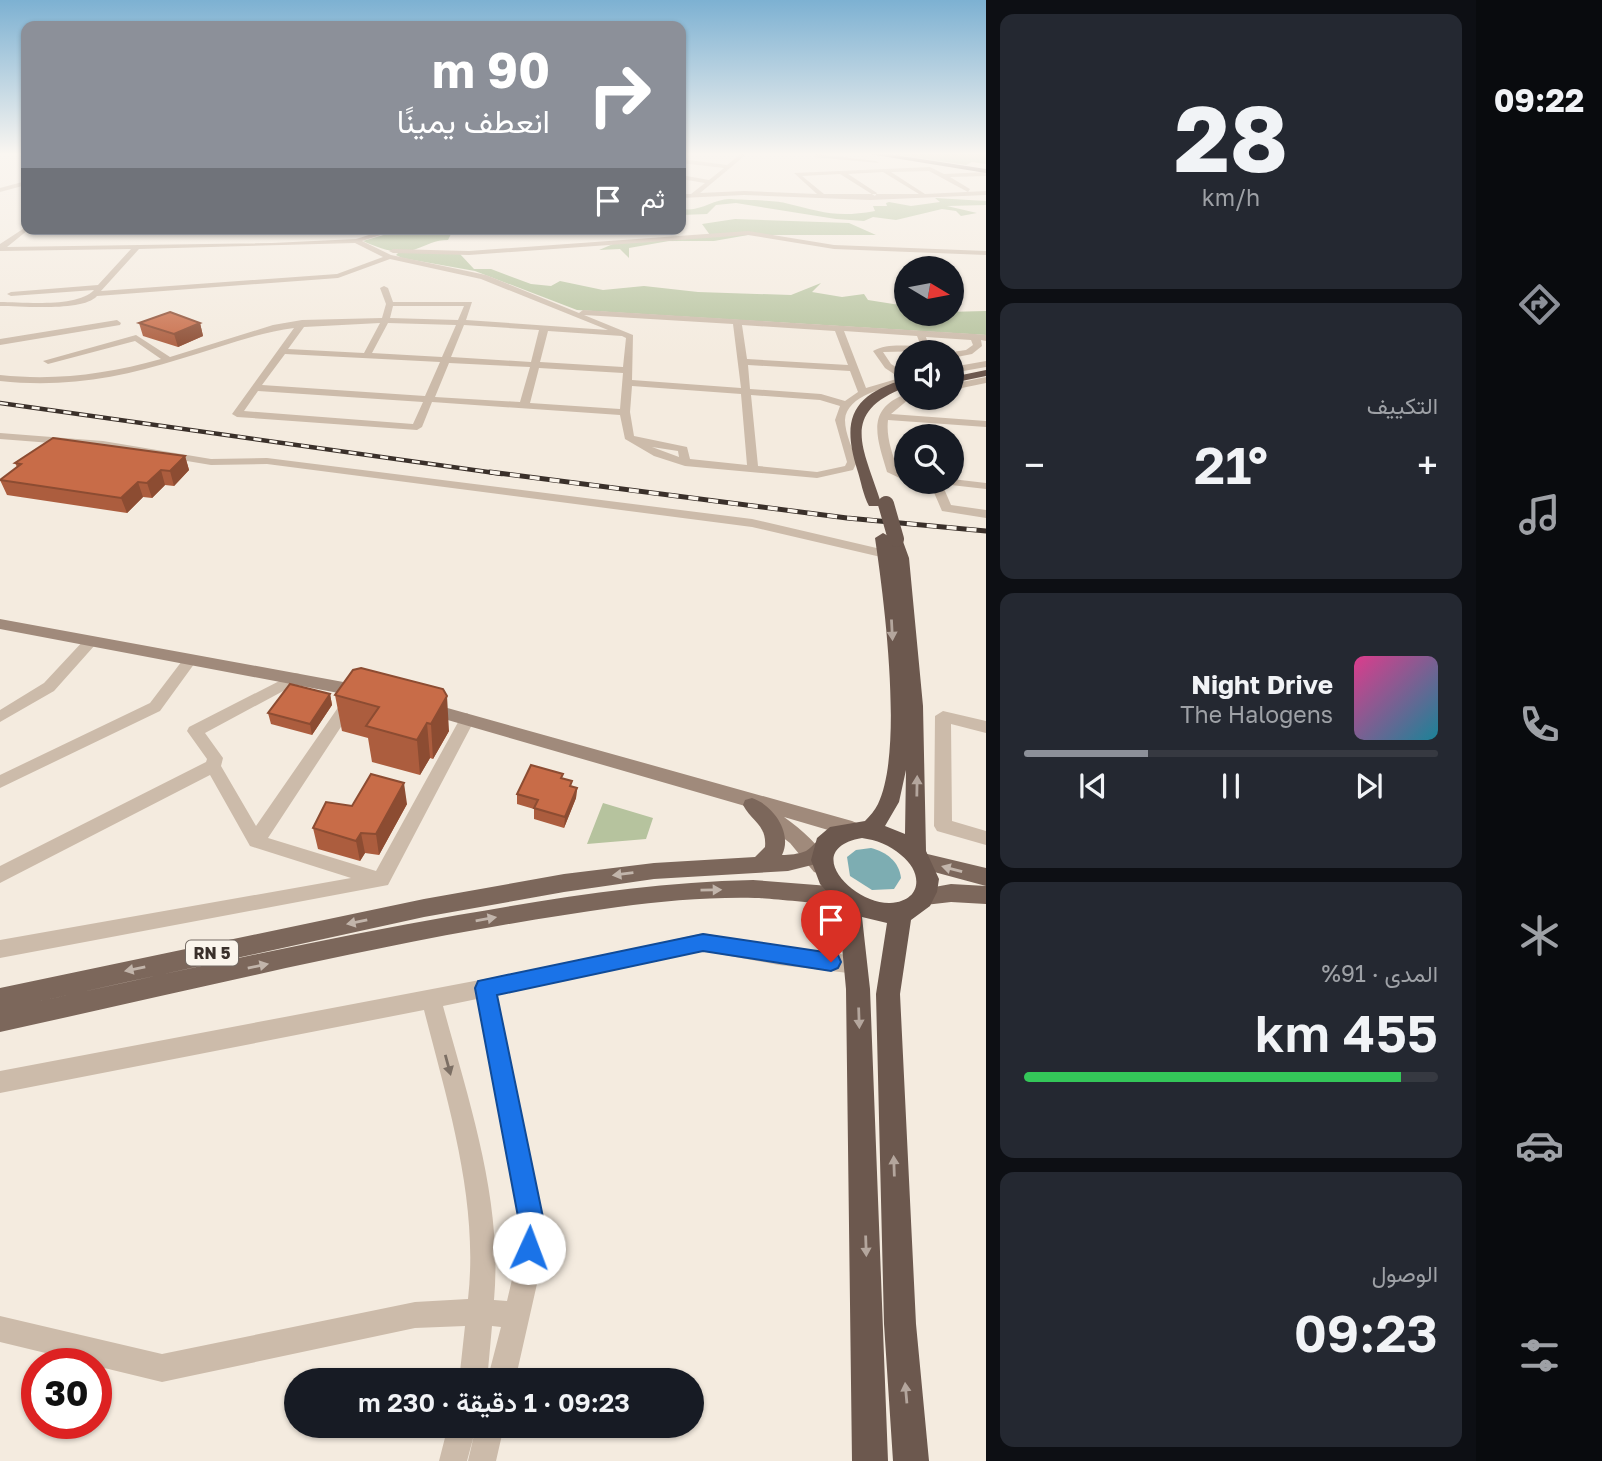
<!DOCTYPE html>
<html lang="ar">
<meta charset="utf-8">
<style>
:root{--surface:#171b24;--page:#242831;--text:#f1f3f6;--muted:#9ea1a6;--line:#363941;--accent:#8c9099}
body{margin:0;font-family:"Golos Text",Vazirmatn,sans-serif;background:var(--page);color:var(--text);direction:rtl;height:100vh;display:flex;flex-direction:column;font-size:26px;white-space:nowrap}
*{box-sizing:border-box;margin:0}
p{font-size:23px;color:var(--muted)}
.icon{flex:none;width:38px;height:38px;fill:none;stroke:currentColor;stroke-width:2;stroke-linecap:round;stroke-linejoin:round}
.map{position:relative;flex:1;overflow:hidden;direction:ltr}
.side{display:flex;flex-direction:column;gap:14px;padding:14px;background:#0d0f14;width:490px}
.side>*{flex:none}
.guide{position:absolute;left:21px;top:21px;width:665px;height:214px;border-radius:14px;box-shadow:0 2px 5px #0004;direction:rtl;background:#8c9099;color:#fff;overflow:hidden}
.needle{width:46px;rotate:100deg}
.tools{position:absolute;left:894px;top:256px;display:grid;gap:14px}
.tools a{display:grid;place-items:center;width:70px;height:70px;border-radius:50%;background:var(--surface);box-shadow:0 2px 5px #0004;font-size:35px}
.speed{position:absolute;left:21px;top:1348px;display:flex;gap:14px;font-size:35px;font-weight:700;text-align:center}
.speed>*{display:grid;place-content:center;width:91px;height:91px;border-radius:50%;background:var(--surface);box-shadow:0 2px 5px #0004;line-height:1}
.speed .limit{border:10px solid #d22;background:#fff;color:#111}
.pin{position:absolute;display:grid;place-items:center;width:60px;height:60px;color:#fff;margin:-72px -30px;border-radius:50% 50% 50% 0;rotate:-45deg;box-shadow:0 0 7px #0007}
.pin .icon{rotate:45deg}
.me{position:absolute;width:77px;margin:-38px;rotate:2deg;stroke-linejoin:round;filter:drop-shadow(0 0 5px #0008)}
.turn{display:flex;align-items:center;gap:24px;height:147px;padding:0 21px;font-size:32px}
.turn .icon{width:91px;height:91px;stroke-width:2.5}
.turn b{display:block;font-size:49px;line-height:60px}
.then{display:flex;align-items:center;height:66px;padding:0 21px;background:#0003;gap:14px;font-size:26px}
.big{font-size:52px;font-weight:600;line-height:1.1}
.side .tile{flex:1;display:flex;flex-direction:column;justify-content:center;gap:10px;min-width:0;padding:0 24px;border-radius:14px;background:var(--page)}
.side .dial{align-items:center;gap:0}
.dial b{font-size:91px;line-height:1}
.song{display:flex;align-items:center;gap:21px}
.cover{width:84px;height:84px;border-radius:10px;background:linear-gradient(135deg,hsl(330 70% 55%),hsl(190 70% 35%))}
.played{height:7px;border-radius:4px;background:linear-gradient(90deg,var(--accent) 30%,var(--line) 30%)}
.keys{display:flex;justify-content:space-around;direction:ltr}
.heat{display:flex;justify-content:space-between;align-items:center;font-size:38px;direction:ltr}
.charge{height:10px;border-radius:5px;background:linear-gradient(90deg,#34c759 91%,var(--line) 0)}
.trip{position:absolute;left:284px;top:1368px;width:420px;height:70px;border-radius:35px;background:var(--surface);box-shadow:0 2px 5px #0004;font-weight:600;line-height:70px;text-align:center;direction:rtl}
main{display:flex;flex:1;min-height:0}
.tabs{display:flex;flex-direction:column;width:126px;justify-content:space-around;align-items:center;background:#090b0e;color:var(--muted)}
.tabs .icon{width:49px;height:49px}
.tabs .on{color:var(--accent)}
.tabs b{font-size:32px;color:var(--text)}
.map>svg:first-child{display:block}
.green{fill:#b6c39e}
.water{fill:#7dadb2}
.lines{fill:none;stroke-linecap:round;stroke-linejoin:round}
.minor{fill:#cba;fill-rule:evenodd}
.secondary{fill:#a08a7b;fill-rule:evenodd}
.primary{fill:#7c675b;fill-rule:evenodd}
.trunk{fill:#6c584e;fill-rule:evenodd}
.rail-far1-casing{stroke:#3a302a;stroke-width:4.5}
.rail-casing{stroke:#3a302a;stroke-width:5}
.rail-far1{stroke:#fbf5ec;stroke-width:2.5;stroke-dasharray:8;stroke-linecap:butt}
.rail{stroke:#fbf5ec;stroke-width:3.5;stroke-dasharray:10;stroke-linecap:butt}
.trunk-bridge{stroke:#6c584e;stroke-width:16}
.wall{fill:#ac5d3e}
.shaded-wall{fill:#8c4c32}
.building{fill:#c86c48;stroke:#8c4c32;stroke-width:2}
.oneway{fill:#b4a69d}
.oneway2{fill:#c2b5ab}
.oneway3{fill:#7c6f64}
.route{fill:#1a73e8;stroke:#114b97;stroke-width:2}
.labels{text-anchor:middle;stroke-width:5;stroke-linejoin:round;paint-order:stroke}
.shield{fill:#fbf5ec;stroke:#746b64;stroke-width:2}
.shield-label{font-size:16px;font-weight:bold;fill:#3a302a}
</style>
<main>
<nav class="tabs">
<b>09:22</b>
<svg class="icon on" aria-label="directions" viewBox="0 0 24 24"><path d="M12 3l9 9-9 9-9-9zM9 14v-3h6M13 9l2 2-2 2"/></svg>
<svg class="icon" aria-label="music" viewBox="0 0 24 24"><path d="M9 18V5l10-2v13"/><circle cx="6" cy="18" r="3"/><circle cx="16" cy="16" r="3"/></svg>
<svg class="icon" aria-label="phone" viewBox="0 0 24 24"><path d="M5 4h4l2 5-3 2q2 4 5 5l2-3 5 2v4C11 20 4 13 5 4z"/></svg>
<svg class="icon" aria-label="climate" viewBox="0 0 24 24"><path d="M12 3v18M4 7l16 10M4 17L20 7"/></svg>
<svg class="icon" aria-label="car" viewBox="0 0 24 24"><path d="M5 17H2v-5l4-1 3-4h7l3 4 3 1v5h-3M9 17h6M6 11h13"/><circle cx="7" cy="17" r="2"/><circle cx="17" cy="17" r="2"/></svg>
<svg class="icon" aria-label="filters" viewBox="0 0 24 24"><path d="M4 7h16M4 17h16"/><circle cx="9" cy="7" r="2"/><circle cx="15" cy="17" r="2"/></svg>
</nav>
<section class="side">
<div class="tile dial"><b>28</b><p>km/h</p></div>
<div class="tile"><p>التكييف</p>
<div class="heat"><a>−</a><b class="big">21°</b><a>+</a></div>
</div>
<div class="tile">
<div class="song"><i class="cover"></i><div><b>Night Drive</b><p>The Halogens</p></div></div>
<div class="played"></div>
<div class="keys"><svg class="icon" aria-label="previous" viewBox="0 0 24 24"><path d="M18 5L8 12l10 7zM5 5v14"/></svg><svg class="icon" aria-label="pause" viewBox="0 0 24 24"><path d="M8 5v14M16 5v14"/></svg><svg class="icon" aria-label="next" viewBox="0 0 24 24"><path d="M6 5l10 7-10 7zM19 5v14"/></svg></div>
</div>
<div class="tile"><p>المدى · 91%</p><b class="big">455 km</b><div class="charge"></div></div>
<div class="tile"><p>الوصول</p><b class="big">09:23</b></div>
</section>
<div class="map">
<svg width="986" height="1461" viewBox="0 0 986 1461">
<rect width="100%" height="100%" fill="#f4ebdf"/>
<path class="green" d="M884,153H986V164L972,162L966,165Z
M935,198L986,201V205L947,206L977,213L961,216L956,211L942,209L896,220L873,217L864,221L836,219L736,203L716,205L707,214L681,215V203L685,204L684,209C700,212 715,198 731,199C742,200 776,200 785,203C822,212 836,218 875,211L873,206H887L886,203L889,202L911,206L940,202Z
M735,219L849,223L876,235H748L714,241H669L629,248V258L620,249L599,250L620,241L710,235L702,224Z
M404,229H488L451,234L448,240C435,240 427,245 416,249C399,256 378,248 363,241Z
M399,252L460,254L474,269H491L531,284L551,286L560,281L603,290L644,286L698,292L791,295L821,283L812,292L842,297L864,294L868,300L906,306V313L986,311V335L577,310L475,271L402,258L396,255Z
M603,803L653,818L646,839L587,844Z"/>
<path class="water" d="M871,848C886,852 899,861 901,878L894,889L872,890L850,876L847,857L856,850Z"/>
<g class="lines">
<path class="minor" d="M742,153H748L700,193L744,191L817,194L794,173L930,167L944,174L986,172V176L950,177L970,189L968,192L929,171L891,172L925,194L986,191V195L870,200L744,195L681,198V194H691L705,183L681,179V175L709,180L724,168L681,163V159L727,165ZM883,172L919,194H824L802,176L840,174L875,196L877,193L848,174Z
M816,154L876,161L879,163L814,157Z
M26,181V185L0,192V188Z
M26,227L28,230L7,247L272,243L356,239L388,229H399L362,241L391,255L486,275L579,313L583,310L975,334L986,335V341L981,340L982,346L972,354L952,358V352L966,350L973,345L971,340L926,337L930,351L883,352L891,364L906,373V382C888,387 846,395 845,420C845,434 853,449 857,462L853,470L817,478L685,466L654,456L625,439L620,415L432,402L422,427L417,430L237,417L232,414L294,328C255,333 218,348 180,359C120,378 63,388 0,381V375C56,381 107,374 161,359L135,341L48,364L43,361L136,335L170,357L273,325L302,320L382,318L386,304L380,288L384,286L388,288L393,302H472L466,320L608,330L481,279L390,259L338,278L97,296C83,312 21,306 0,306V302C24,302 77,308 94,290L11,296L7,294L11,292L98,285L131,249L0,251V244ZM355,243L383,257L337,274L101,291L139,249ZM393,306H464L458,320L390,318ZM584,315L733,324L741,388L632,380L633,335ZM380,323L364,353L288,349L304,327ZM388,323L456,325L442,357L372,353ZM464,325L539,330L531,362L451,357ZM742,325L835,331L848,365L747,359ZM548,331L622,336L626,338L623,367L540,362ZM844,331L917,336L921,346C905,346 887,343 873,351L885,368L900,378L866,388ZM285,354L440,362L425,396L262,385ZM449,363L530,367L520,402L435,397ZM748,365L850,371L858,392L845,401L821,394L750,389ZM539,368L623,373L620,409L530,403ZM632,386L741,394L747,465L690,459L687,447L634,436L630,412ZM258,391L423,402L413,424L244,411ZM751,395L820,400L840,406L835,420L847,462L845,466L817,472L758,466ZM652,447L678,451L679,457Z
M748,231L834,245L986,251V255L834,249L748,235L469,255L393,253L389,251L393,249L469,251Z
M117,320L121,323L120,325L0,345V339Z
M986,361V367L952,373V367Z
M986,377V383L952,390V384Z
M906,394V397H911L909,399L891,414L986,421V427L888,420C886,437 892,453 898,470L906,474V481L887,472C877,438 865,409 906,394Z
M0,433L103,441L211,459L267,458L752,519L898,553L904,557L898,561L752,527L267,464L211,465L103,447L0,439Z
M952,479L986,483V489L942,484L951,505L986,510V518L942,511L929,481H952Z
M90,637L95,639L97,642L95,645L54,691L0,722V710L44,683L85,639Z
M190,655L197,660L160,711L0,788V775L150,703L185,657Z
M295,673L300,674L302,678L300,682L205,733L223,758L221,766L256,826L346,696H356L359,700L356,704L268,838L376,871L462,715L467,713L475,719L388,885L0,958V940L351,878L250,846L210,775L0,883V866L206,762L207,759L187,731L189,727Z
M943,711L986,721V733L951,724L952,821L986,831V845L937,831L934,826L935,716Z
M703,933L779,947L857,956L864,959L867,965L864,971L857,974L779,965L703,951L497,995L543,1222L539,1275L515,1381H487L501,1327L492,1326L487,1381H459L465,1326L415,1328L162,1382L96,1366V1363H87L0,1342V1316L162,1354L415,1302L468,1299C479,1201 448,1104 424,1010L0,1093V1071L580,961ZM477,999L519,1222L513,1275L507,1301L494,1300C503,1200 469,1102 443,1006Z
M448,1426H504L496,1461H468L474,1435L467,1461H439Z"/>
<path class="secondary" d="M0,619L365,686L373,692L365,698L0,629Z
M426,702L852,821L859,824L862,829L859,834L852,837L784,817C802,830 821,846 831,866L828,872L821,874L814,872L790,843L753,815L752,808L420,712L417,708L420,704Z"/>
<path class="primary" d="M752,798C773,805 793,833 782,855C789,855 799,854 806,851C816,845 816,836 830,840L833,846L820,863L788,871L654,879L564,892L424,917L0,1010V988L424,899L564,874L654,863L755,857L765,847C767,825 752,822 743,805L745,800Z
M919,852L986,868V886L912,866L909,860L912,854Z
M753,880L842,887L849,890L852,896L849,902C835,907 775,898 755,898C709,897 663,901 618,907C409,936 205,987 0,1032V1010C152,977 304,942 458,915C556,898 653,882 753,880Z
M951,884L986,886V904L951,902L925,905L918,902L915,896L918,890Z"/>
<path class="trunk" d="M863,153H882L986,169V173Z
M986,370V376L952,383V377Z
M906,379V387C838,413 864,448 881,503L879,506H869C863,495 861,481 857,469C841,418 853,394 906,379Z
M883,533L890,537L901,536L909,558L923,706L926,851L939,879L937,892L930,906L911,920L900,994L916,1324L929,1461H893L884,1324L876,994L887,923L862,917L870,989L888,1461H852L846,989L838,904L820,884L811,860L817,838L830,827L865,821C870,816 875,810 878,804C904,750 884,599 875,538ZM906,770L905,834L885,826L899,802ZM862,838C876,840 890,845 901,855C923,872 923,901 890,903C853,904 800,849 862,838Z"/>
<defs>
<path id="rail-far1" d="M0,403L502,474"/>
<path id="rail" d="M490,472L847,518L986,531"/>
</defs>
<use href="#rail-far1" class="rail-far1-casing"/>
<use href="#rail" class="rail-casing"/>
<use href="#rail-far1" class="rail-far1"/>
<use href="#rail" class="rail"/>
<path class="trunk-bridge" d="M886,504L896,539"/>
</g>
<path class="wall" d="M139,323H200L203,336L178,347L143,336Z
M185,456L189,470L174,486L165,485L152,498L143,497L127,513L7,495L0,480L17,467L15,463Z
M353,670L449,731L433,759L430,758L420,775L372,762L368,738L342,731L335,695Z
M330,694L332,705L312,735L271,724L268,713Z
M563,779L572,786L577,788L576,798L564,828L534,819V809L517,804V794Z
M407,804L379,855L365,853L360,861L318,849L313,828L352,806Z"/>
<path class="shaded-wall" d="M200,323L203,336L178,347L174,334Z
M185,456L189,470L174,486L170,471Z
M161,470L165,485L152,498L147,483Z
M138,482L143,497L127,513L121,498Z
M330,694L332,705L312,735L310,724Z
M447,696L449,731L433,759L431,724Z
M427,723L430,758L420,775L417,740Z
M404,783L407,804L379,855L376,834Z
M577,788L576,798L564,828L565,817Z
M361,833L365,853L360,861L356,841Z"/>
<path class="building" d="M170,312L200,323L174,334L139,323Z
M53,438L185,456L170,471L161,470L147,483L138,482L121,498L0,480L21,464L15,463Z
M361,668L443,689L447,696L431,724L427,723L417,740L366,726L379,707L335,695L353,670Z
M290,684L330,694L310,724L268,713Z
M531,765L563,774L561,778L572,781L570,786L577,788L565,817L534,808L538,800L517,794Z
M371,774L404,783L376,834L361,833L356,841L313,828L326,802L352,806Z"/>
<defs><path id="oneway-solid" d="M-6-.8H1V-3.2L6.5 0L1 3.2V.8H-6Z" transform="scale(1.75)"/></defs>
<g class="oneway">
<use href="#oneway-solid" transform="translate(892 630) rotate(87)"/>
<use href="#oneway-solid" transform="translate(917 786) rotate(-89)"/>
<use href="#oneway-solid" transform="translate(859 1018) rotate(88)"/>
<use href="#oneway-solid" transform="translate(894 1166) rotate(-92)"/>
<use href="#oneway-solid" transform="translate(866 1246) rotate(88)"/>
<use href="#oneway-solid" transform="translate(906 1393) rotate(-95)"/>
</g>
<g class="oneway2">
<use href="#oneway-solid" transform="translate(952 869) rotate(-165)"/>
<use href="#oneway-solid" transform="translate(623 874) rotate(173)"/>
<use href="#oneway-solid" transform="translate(711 890) rotate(-1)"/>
<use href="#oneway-solid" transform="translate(486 919) rotate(-10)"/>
<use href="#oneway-solid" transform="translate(357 922) rotate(168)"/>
<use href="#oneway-solid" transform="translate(258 966) rotate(-12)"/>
<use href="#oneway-solid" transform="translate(135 969) rotate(168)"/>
</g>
<use class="oneway3" href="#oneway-solid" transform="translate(448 1065) rotate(75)"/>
<linearGradient id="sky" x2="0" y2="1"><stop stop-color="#7db1d2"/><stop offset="0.43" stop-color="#faf6f1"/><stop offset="1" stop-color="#faf6f1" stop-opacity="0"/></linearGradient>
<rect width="986" height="358" fill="url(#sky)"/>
<path class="route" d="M703,934L831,953L838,955L841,962L838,968L831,971L703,951L497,995L544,1222L538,1257L529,1261L520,1257L516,1248L519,1222L475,988L478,981Z"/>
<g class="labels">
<rect class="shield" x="186" y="940.5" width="52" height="25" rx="5"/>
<g class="shield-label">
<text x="212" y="959">RN 5</text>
</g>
</g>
</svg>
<div class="tools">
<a><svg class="needle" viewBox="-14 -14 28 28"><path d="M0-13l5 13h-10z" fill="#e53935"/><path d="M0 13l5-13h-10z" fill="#9ea1a6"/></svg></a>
<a><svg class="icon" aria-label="sound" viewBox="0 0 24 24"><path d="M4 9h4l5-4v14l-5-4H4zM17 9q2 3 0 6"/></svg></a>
<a><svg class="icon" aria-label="search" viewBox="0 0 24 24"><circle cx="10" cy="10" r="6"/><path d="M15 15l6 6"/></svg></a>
</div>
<div class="speed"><div class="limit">30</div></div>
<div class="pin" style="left:831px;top:962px;background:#d93025"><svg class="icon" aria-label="arrive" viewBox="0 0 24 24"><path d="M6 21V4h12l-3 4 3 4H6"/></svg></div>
<svg class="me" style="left:529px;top:1248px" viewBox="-20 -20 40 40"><circle r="19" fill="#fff"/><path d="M0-13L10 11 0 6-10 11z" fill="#1a73e8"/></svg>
<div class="trip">09:23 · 1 دقيقة · 230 m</div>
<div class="guide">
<div class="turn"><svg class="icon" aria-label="right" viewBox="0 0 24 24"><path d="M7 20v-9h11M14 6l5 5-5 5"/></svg><div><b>90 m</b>انعطف يمينًا</div></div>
<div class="then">ثم<svg class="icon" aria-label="arrive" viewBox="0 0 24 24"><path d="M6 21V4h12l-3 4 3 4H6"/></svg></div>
</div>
</div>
</main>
